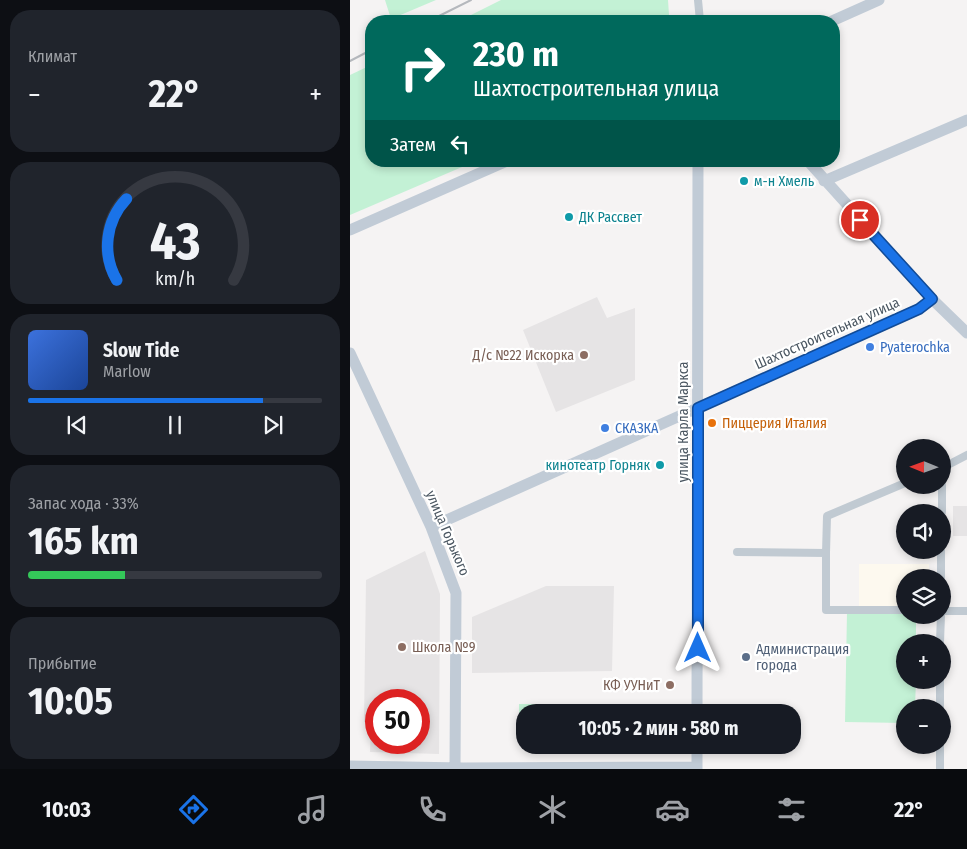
<!DOCTYPE html>
<html lang="ru">
<meta charset="utf-8">
<style>
:root{--surface:#171b24;--page:#20242c;--text:#f1f3f6;--muted:#9ea1a6;--line:#363941;--accent:#1a73e8}
body{margin:0;font-family:"Fira Sans Condensed",sans-serif;background:var(--page);color:var(--text);height:100vh;display:flex;flex-direction:column;font-size:19px;white-space:nowrap}
*{box-sizing:border-box;margin:0}
p{font-size:16px;color:var(--muted)}
.icon{flex:none;width:28px;height:28px;fill:none;stroke:currentColor;stroke-width:2;stroke-linecap:round;stroke-linejoin:round}
.map{position:relative;flex:1;overflow:hidden}
.side{display:flex;flex-direction:column;gap:10px;padding:10px;background:#0d0f14;width:350px}
.side>*{flex:none}
.guide{position:absolute;left:15px;top:15px;width:475px;height:152px;border-radius:20px;box-shadow:0 2px 8px #0003;background:#00695c;color:#fff;overflow:hidden}
.needle{width:32px;rotate:271deg}
.controls{position:absolute;left:546px;top:439px;display:grid;gap:10px}
.controls a{display:grid;place-items:center;width:55px;height:55px;border-radius:50%;background:var(--surface);box-shadow:0 2px 8px #0003;font-size:25px}
.speed{position:absolute;left:15px;top:689px;display:flex;gap:10px;font-size:25px;font-weight:700;text-align:center}
.speed>*{display:grid;place-content:center;width:65px;height:65px;border-radius:50%;background:var(--surface);box-shadow:0 2px 8px #0003;line-height:1}
.speed .limit{border:8px solid #d22;background:#fff;color:#111}
.pin{position:absolute;display:grid;place-items:center;width:42px;height:42px;color:#fff;margin:-21px;border:2px solid #fff;border-radius:50%;box-shadow:0 1px 5px #0007}
.me{position:absolute;width:55px;margin:-28px;rotate:0deg;stroke-linejoin:round;filter:drop-shadow(0 0 4px #0008)}
.turn{display:flex;align-items:center;gap:18px;height:105px;padding:0 25px;font-size:22px}
.turn .icon{width:65px;height:65px;stroke-width:2.5}
.turn b{display:block;font-size:35px;line-height:42px}
.then{display:flex;align-items:center;height:48px;padding:0 25px;background:#0003;gap:10px;font-size:19px}
.big{font-size:38px;font-weight:700;line-height:1.1}
.side .tile{flex:1;display:flex;flex-direction:column;justify-content:center;gap:8px;min-width:0;padding:0 18px;border-radius:20px;background:var(--page)}
.side .dial{align-items:center;gap:0}
.dial svg{height:130px;overflow:visible;fill:none;stroke:var(--line);stroke-width:7;stroke-linecap:round;text-anchor:middle}
.dial text{fill:var(--text);stroke:none}
.song{display:flex;align-items:center;gap:15px}
.cover{width:60px;height:60px;border-radius:8px;background:linear-gradient(135deg,hsl(220 70% 55%),hsl(220 70% 35%))}
.played{height:5px;border-radius:2px;background:linear-gradient(90deg,var(--accent) 80%,var(--line) 80%)}
.keys{display:flex;justify-content:space-around;direction:ltr}
.heat{display:flex;justify-content:space-between;align-items:center;font-size:28px;direction:ltr}
.charge{height:8px;border-radius:4px;background:linear-gradient(90deg,#34c759 33%,var(--line) 0)}
.trip{position:absolute;left:166px;top:704px;width:285px;height:50px;border-radius:20px;background:var(--surface);box-shadow:0 2px 8px #0003;font-weight:700;line-height:50px;text-align:center}
.tab-bar{display:flex;height:80px;justify-content:space-around;align-items:center;background:#090b0e;color:var(--muted)}
.tab-bar .icon{width:35px;height:35px}
.tab-bar .selected{color:var(--accent)}
.tab-bar b{font-size:22px;color:var(--text)}
main{display:flex;flex:1;min-height:0}
.map>svg:first-child{display:block}
.commercial{fill:#fdf9ef}
.education{fill:#e6e4e5;fill-rule:evenodd}
.green{fill:#c3f1d5}
.lines{fill:none;stroke-linecap:round;stroke-linejoin:round}
.street{stroke:#c1cad2;stroke-width:8}
.secondary{stroke:#c1cbd6;stroke-width:11}
.rail{stroke:#b5b8bd;stroke-width:2}
.route-casing{stroke:#114b97;stroke-width:12}
.route{stroke:#1a73e8;stroke-width:9}
.culture-dot{fill:#0f9aa8;stroke:#fff;stroke-width:2}
.shop-dot{fill:#3f7fe0;stroke:#fff;stroke-width:2}
.education-dot{fill:#8d6e63;stroke:#fff;stroke-width:2}
.food-dot{fill:#e8710a;stroke:#fff;stroke-width:2}
.service-dot{fill:#5c6f8a;stroke:#fff;stroke-width:2}
.labels{text-anchor:middle;stroke-width:4.5;stroke-linejoin:round;paint-order:stroke}
.culture-label{font-size:14px;fill:#0d838f;stroke:#fff;text-anchor:start}
.street-label{font-size:14px;fill:#4a5661;stroke:#fff}
.shop-label{font-size:14px;fill:#366cbe;stroke:#fff;text-anchor:start}
.education-label{font-size:14px;fill:#785e54;stroke:#fff;text-anchor:end}
.food-label{font-size:14px;fill:#c56008;stroke:#fff;text-anchor:start}
.service-label{font-size:14px;fill:#4e5e75;stroke:#fff;text-anchor:start}
</style>
<main>
<section class="side">
<div class="tile"><p>Климат</p>
<div class="heat"><a>−</a><b class="big">22°</b><a>+</a></div>
</div>
<div class="tile dial"><svg viewBox="0 0 100 80">
<path d="M14 69A42 42 0 1 1 86 69"/>
<path d="M14 69A42 42 0 0 1 20 19" stroke="#1a73e8"/>
<text x="50" y="56" font-size="32" font-weight="700">43</text>
<text x="50" y="72" font-size="11">km/h</text>
</svg></div>
<div class="tile">
<div class="song"><i class="cover"></i><div><b>Slow Tide</b><p>Marlow</p></div></div>
<div class="played"></div>
<div class="keys"><svg class="icon" aria-label="previous" viewBox="0 0 24 24"><path d="M18 5L8 12l10 7zM5 5v14"/></svg><svg class="icon" aria-label="pause" viewBox="0 0 24 24"><path d="M8 5v14M16 5v14"/></svg><svg class="icon" aria-label="next" viewBox="0 0 24 24"><path d="M6 5l10 7-10 7zM19 5v14"/></svg></div>
</div>
<div class="tile"><p>Запас хода · 33%</p><b class="big">165 km</b><div class="charge"></div></div>
<div class="tile"><p>Прибытие</p><b class="big">10:05</b></div>
</section>
<div class="map">
<svg width="617" height="769" viewBox="0 0 617 769">
<rect width="100%" height="100%" fill="#f5f3f3"/>
<path class="commercial" d="M509,564H579V577L555,578V606H509Z"/>
<path class="education" d="M247,297L257,318L285,308V380L206,412L173,330Z
M603,506H617V536H603Z
M75,551L90,594L89,754L20,752L21,722H14L16,580ZM26,700H69V742H26Z
M196,586H264L262,671L122,673V617Z"/>
<path class="green" d="M35,0H86L41,19Z
M151,0H318L319,15L308,21H109Z
M21,65V161H126L0,215V75Z
M497,612L555,613V615H566V642H555V680H566L565,707L555,708V723L495,722Z
M169,704H185V712H175V721H169Z"/>
<g class="lines">
<path class="street" d="M348,0L350,21
M592,468L617,455
M592,512V485
M387,552L476,553L477,516L555,483
M476,553V610H555
M591,578V550
M592,611H617
M590,642L591,615
M590,708V680
M590,769V745"/>
<path class="secondary" d="M482,21L529,0
M458,161L582,299L617,333
M474,181L617,120
M0,230L157,161
M0,353L81,527L106,593L105,769
M81,527L569,309L582,299
M347,712L348,161
M0,766L113,768L347,767
M347,769V745"/>
<path class="rail" d="M79,21L121,0
M0,61L21,50"/>
</g>
<g class="lines">
<defs>
<path id="route" d="M348,648V408L569,309L582,299L510,220"/>
</defs>
<use href="#route" class="route-casing"/>
<use href="#route" class="route"/>
</g>
<g class="culture-dot">
<circle cx="394" cy="181" r="5"/>
<circle cx="219" cy="217" r="5"/>
<circle cx="310" cy="465" r="5"/>
</g>
<g class="shop-dot">
<circle cx="520" cy="347" r="5"/>
<circle cx="255" cy="428" r="5"/>
</g>
<g class="education-dot">
<circle cx="234" cy="355" r="5"/>
<circle cx="52" cy="647" r="5"/>
<circle cx="320" cy="685" r="5"/>
</g>
<circle class="food-dot" cx="362" cy="423" r="5"/>
<circle class="service-dot" cx="396" cy="657" r="5"/>
<g class="labels">
<g class="culture-label">
<text x="404" y="186">м-н Хмель</text>
<text x="229" y="222">ДК Рассвет</text>
<text x="300" y="470" text-anchor="end">кинотеатр Горняк</text>
</g>
<g class="street-label">
<text transform="translate(477 333) rotate(-24)" y="5">Шахтостроительная улица</text>
<text transform="translate(333 422) rotate(-90)" y="5">улица Карла Маркса</text>
<text transform="translate(98 533) rotate(67)" y="5">улица Горького</text>
</g>
<g class="shop-label">
<text x="530" y="352">Pyaterochka</text>
<text x="265" y="433">СКАЗКА</text>
</g>
<g class="education-label">
<text x="224" y="360">Д/с №22 Искорка</text>
<text x="62" y="652" text-anchor="start">Школа №9</text>
<text x="310" y="690">КФ УУНиТ</text>
</g>
<g class="food-label">
<text x="372" y="428">Пиццерия Италия</text>
</g>
<g class="service-label">
<text x="406" y="654">Администрация<tspan x="406" dy="16">города</tspan></text>
</g>
</g>
</svg>
<div class="controls">
<a><svg class="needle" viewBox="-14 -14 28 28"><path d="M0-13l5 13h-10z" fill="#e53935"/><path d="M0 13l5-13h-10z" fill="#9ea1a6"/></svg></a>
<a><svg class="icon" aria-label="sound" viewBox="0 0 24 24"><path d="M4 9h4l5-4v14l-5-4H4zM17 9q2 3 0 6"/></svg></a>
<a><svg class="icon" aria-label="layers" viewBox="0 0 24 24"><path d="M12 4l9 5-9 5-9-5zM3 14l9 5 9-5"/></svg></a>
<a>+</a>
<a>−</a>
</div>
<div class="speed"><div class="limit">50</div></div>
<div class="pin" style="left:510px;top:220px;background:#d93025"><svg class="icon" aria-label="arrive" viewBox="0 0 24 24"><path d="M6 21V4h12l-3 4 3 4H6"/></svg></div>
<svg class="me" style="left:348px;top:648px" viewBox="-20 -20 40 40"><path d="M0-17L14 15 0 8-14 15z" fill="#1a73e8" stroke="#fff" stroke-width="4"/></svg>
<div class="trip">10:05 · 2 мин · 580 m</div>
<div class="guide">
<div class="turn"><svg class="icon" aria-label="right" viewBox="0 0 24 24"><path d="M7 20v-9h11M14 6l5 5-5 5"/></svg><div><b>230 m</b>Шахтостроительная улица</div></div>
<div class="then">Затем<svg class="icon" aria-label="left" viewBox="0 0 24 24"><path d="M17 20v-9H6M10 6l-5 5 5 5"/></svg></div>
</div>
</div>
</main>
<nav class="tab-bar">
<b>10:03</b>
<svg class="icon selected" aria-label="directions" viewBox="0 0 24 24"><path d="M12 3l9 9-9 9-9-9zM9 14v-3h6M13 9l2 2-2 2"/></svg>
<svg class="icon" aria-label="music" viewBox="0 0 24 24"><path d="M9 18V5l10-2v13"/><circle cx="6" cy="18" r="3"/><circle cx="16" cy="16" r="3"/></svg>
<svg class="icon" aria-label="phone" viewBox="0 0 24 24"><path d="M5 4h4l2 5-3 2q2 4 5 5l2-3 5 2v4C11 20 4 13 5 4z"/></svg>
<svg class="icon" aria-label="climate" viewBox="0 0 24 24"><path d="M12 3v18M4 7l16 10M4 17L20 7"/></svg>
<svg class="icon" aria-label="car" viewBox="0 0 24 24"><path d="M5 17H2v-5l4-1 3-4h7l3 4 3 1v5h-3M9 17h6M6 11h13"/><circle cx="7" cy="17" r="2"/><circle cx="17" cy="17" r="2"/></svg>
<svg class="icon" aria-label="filters" viewBox="0 0 24 24"><path d="M4 7h16M4 17h16"/><circle cx="9" cy="7" r="2"/><circle cx="15" cy="17" r="2"/></svg>
<b>22°</b>
</nav>
